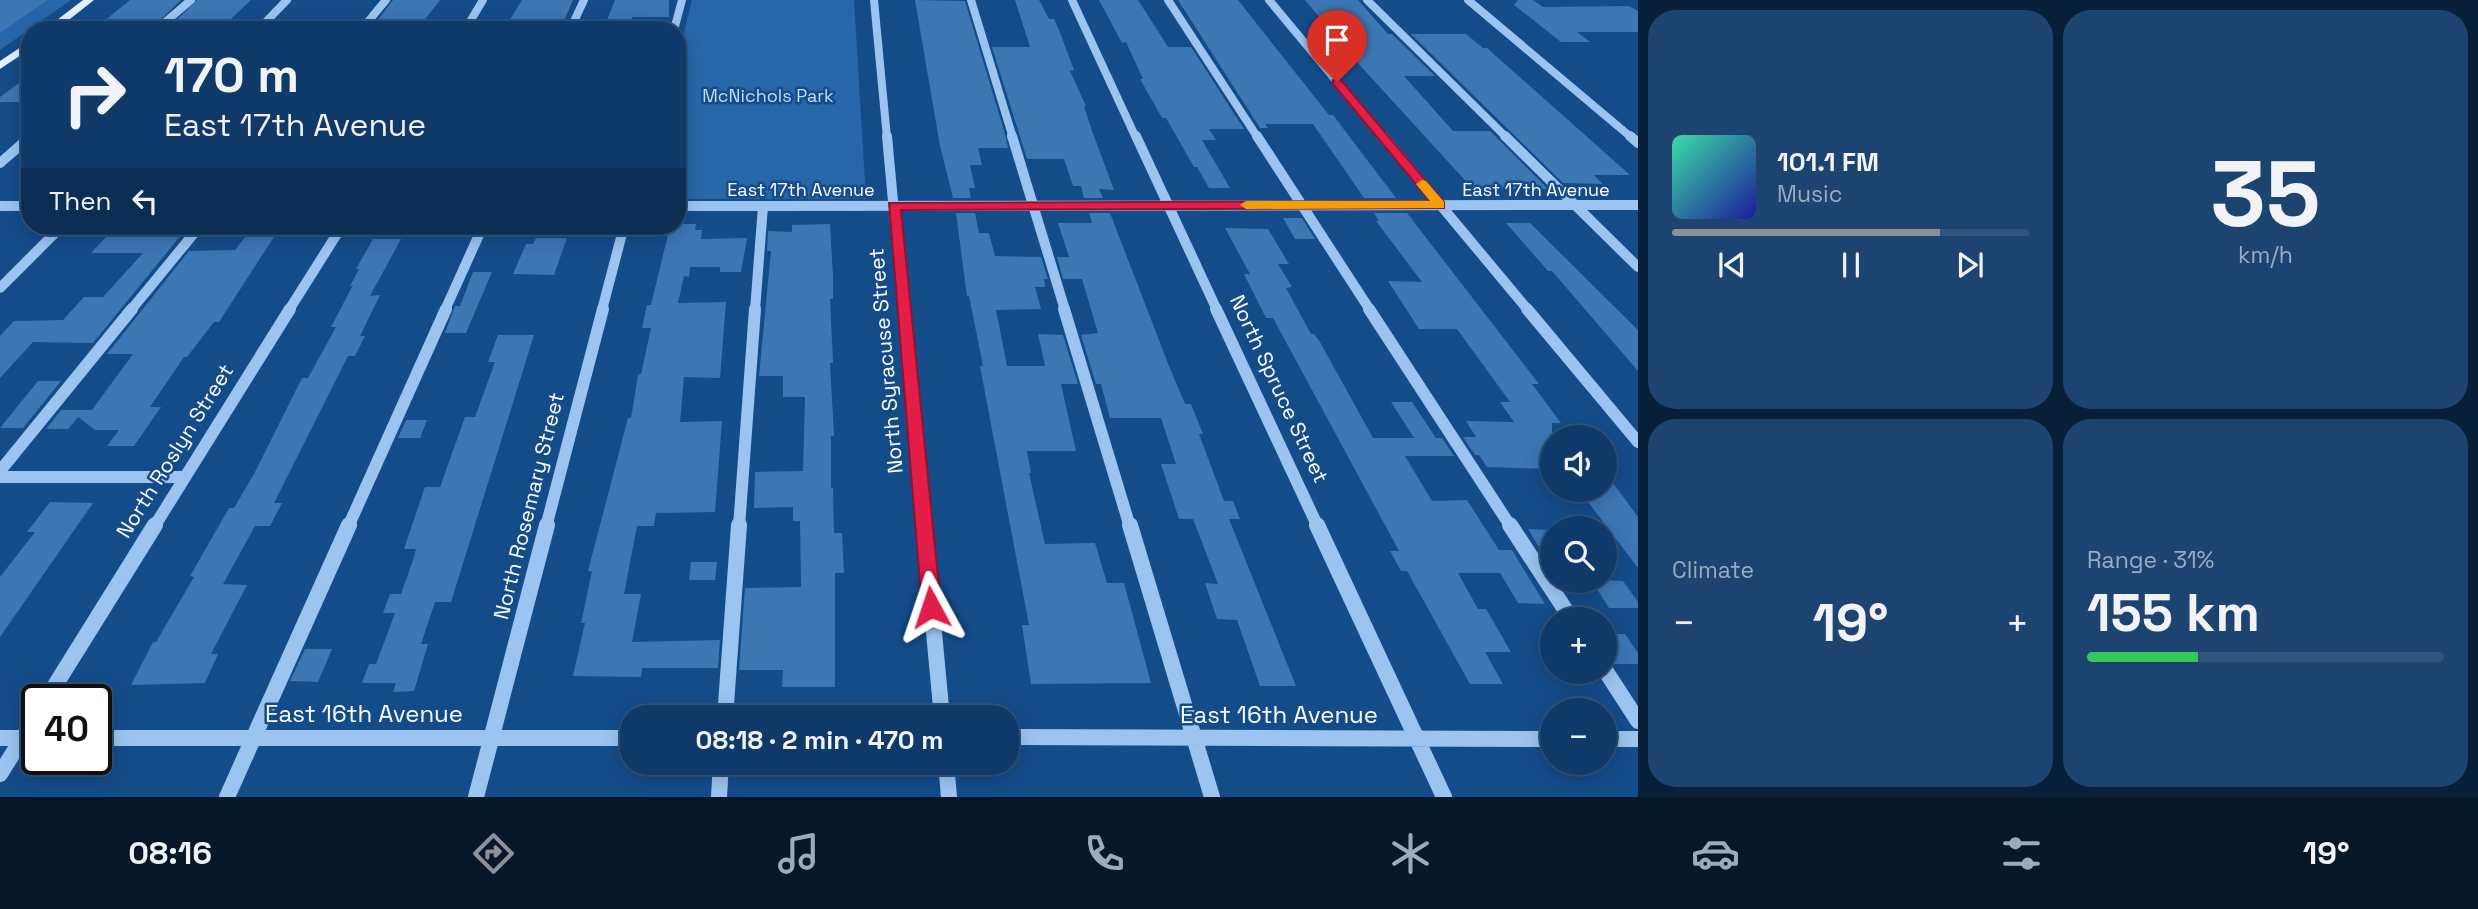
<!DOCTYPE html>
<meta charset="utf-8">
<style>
:root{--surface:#0f3968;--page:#1d4471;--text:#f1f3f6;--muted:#9bacc0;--line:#2f537c;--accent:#8c9099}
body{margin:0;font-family:"Space Grotesk",sans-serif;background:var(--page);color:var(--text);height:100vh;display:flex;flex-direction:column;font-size:26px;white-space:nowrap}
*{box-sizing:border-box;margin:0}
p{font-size:23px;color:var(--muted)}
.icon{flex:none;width:38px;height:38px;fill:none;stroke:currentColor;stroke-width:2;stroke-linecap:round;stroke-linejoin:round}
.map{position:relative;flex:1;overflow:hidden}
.details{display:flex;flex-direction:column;gap:10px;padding:10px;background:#081f39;width:840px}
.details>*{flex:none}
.guide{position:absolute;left:21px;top:21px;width:665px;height:214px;border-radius:28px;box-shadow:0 4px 18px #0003,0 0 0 2px var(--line);background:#0f3968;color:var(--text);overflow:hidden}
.tools{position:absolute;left:1540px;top:425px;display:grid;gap:14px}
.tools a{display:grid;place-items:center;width:77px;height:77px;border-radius:50%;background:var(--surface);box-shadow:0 4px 18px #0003,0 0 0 2px var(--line);font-size:35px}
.speed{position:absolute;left:21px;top:684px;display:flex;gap:14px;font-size:35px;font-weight:700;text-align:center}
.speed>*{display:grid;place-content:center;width:91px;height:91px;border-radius:50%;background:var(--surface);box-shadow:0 4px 18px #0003,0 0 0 2px var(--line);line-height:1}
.speed .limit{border:4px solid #111;border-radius:10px;background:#fff;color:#111}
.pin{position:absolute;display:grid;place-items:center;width:60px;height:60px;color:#fff;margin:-72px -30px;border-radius:50% 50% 50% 0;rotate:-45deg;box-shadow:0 0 7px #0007}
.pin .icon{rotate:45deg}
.me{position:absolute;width:77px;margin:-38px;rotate:355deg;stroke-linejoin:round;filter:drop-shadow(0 0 5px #0008)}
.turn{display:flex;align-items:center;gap:24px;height:147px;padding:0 28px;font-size:32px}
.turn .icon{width:91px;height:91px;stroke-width:2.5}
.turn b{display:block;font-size:49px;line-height:60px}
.then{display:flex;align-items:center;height:66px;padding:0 28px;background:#0003;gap:14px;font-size:26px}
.big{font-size:52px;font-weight:700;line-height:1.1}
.details .tile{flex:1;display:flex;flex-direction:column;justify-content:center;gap:10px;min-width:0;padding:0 24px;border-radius:28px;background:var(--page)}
.details .dial{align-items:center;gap:0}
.dial b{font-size:91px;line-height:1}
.song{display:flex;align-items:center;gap:21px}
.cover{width:84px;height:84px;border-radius:10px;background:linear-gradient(135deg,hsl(160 70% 55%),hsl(240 70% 35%))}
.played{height:7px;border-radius:4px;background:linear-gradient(90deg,var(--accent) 75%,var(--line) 75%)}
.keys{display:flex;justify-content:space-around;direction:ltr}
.heat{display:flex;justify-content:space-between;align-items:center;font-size:38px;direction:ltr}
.charge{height:10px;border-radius:5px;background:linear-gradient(90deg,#34c759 31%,var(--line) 0)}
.details .tiles{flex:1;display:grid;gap:10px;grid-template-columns:repeat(2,1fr)}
.trip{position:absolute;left:620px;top:705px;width:399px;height:70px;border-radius:28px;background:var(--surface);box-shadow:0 4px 18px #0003,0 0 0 2px var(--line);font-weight:700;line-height:70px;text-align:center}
.menu{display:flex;height:112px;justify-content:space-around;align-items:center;background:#06172a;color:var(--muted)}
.menu .icon{width:49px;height:49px}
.menu .current{color:var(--accent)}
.menu b{font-size:32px;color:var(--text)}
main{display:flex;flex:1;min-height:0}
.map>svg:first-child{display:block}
.green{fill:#2666a9}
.building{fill:#3c76b3}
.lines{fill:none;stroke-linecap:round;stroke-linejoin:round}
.minor-far3{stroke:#9bc5f0;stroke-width:8}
.minor-far2{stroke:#9bc5f0;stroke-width:10}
.minor-far1{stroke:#9bc5f0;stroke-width:12}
.minor{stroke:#9bc5f0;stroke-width:16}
.major{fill:#e4efff;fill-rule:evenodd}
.route{fill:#e11d48;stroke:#92132f;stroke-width:2}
.slow{fill:#f59e0b}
.labels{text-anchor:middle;stroke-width:5;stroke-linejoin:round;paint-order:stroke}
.far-park-label{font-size:18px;fill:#c1defb;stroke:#144c8a}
.far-street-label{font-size:18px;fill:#fff;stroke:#144c8a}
.street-label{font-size:21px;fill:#fff;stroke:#144c8a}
.near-street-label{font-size:24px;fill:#fff;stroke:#144c8a}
</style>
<main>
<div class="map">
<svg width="1638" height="797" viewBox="0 0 1638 797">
<rect width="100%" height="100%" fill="#144c8a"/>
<path class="green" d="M48,0H71L0,50V33Z
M692,0H854L866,199H677V61Z"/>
<path class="building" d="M0,0H48L0,33Z
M130,0H181L150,30H93Z
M197,0H251L219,30H166Z
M393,0H440L417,30H387L390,26H373Z
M522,0H573L563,23H512L509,21Z
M615,0H669V17H632L629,30H607L608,25H605Z
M915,0L965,1L1005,134L1008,148H978L982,165H970L975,188H969L971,198H953L940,146Z
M1015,0H1039L1049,19H1054L1059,30L1074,70L1070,71L1086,106H1084L1091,128L1114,190L1099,189L1103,198H1084L1081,186H1073L1064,159H1027L992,47H1030Z
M1099,0H1138L1168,47H1191L1244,129H1209L1216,140H1202L1230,188H1209L1197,167H1194L1166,118H1162L1140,79H1143L1126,42L1122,43Z
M1178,0H1238L1329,115H1333L1396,198H1364L1313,124H1265L1268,128H1260Z
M1305,0H1358L1388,34H1392L1435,76H1404L1453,131H1490L1548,189H1473L1355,60Z
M1518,0H1533L1543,7L1629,6L1638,11V32H1577L1590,42H1561L1514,5Z
M1411,34H1466L1483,48H1487L1630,175H1594L1603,184L1563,183Z
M30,75V96L23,102H0V97Z
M956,213H975L979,233H989L995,256L1041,257L1048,279H1044L1045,287H1035L1041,309L996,310L1007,366H1045L1038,334L1063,335L1078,384H1061L1076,451H1027L1031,473H1029L1045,544L1095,543L1107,583H1124L1151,683L1031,684L1022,625H1029L980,366H983L969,296H967Z
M1089,213H1110L1169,366L1185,404H1191L1203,434H1199L1224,501H1233L1240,519H1229L1296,686H1260L1237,620L1217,619L1205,583L1218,584L1193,519H1179L1161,464H1176L1161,418H1110L1101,384H1096L1081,335L1098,333L1082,279H1063L1057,257H1069L1058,223H1092Z
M1374,213H1407L1539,384H1532L1561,423H1552V469L1487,467L1479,455H1475L1463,437H1476L1466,421L1514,422L1500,402H1510L1457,329H1419L1388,281L1422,282L1376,221H1379Z
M1283,218H1302L1315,239H1295Z
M1506,223H1530L1638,330V371L1552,271H1548Z
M677,224H696L695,230H702L701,239L747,238L741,272H720V267H690L689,277L684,276L678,303L726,302L720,378L684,377L680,422L722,421L715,512L656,513L654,526H637L624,594H641L632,642L720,640L718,668H642L641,677L573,676L585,623H581L592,571H588L628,418H631L638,375L641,374L651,328H642L647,305H651L670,226Z
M830,224L833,277V299H830L833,363H830L834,436H831V488H833L834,533H842L844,573H835V687H782L783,670H739L745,588L801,587L800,521H793V507L754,508L755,472L803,471L805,397H783V376H759L771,251H767L768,231L792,232V225Z
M254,226H281L219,322H214L187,357H184L150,407H161L134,446H107L119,430H95L78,417L68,429H46L61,410H92L133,354H107L189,251L235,250Z
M1225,228L1268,229L1289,264H1278L1292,287L1286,288L1311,334H1314L1320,342L1373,438H1414L1391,402H1412L1436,438H1442L1454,456H1405L1432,501L1467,500L1499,550H1512L1545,604L1518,603L1500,573H1458L1478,609H1486L1511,652H1485L1503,684H1470L1407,571H1401L1390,551H1399L1273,318H1266L1244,274H1250Z
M161,229H186L93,343L33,342L0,378V336L14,321L63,320L84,297H103L143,253H91L107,236H155Z
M536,238H567L554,275L513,274L526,244H533Z
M373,239H401L370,296L380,295L360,336H365L355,356H348L274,503H282L270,526H255L223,584L247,585L211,654H218L205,683L131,685L153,642H156L194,577L190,576L229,508H234L255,472L302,378H308L336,327H331L353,285L350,286L359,269H356Z
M473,272H492L466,333H445L455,306H460Z
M498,335H534L451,602H435L421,644H428L414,691L393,692L396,683H362L369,664H376L395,613H383L390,594H401L413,560L416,549H404L425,487H440L465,417H475L495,362H488Z
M38,381H61L23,428H0Z
M406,420H427L420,438H398Z
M1605,472L1638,517V568L1579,490H1605Z
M50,502L93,503L0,637V577L35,532H27Z
M1528,529L1552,530V569Z
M691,562H717L715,580H689Z
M1605,580L1623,581L1638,602V608H1609L1592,581Z
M1605,634H1625L1638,653V664H1614L1609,660L1605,654Z
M305,649H332L318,682L290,681Z"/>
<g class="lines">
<path class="minor-far3" d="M874,0L887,138
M971,0L1013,138
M1072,0L1136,138
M1168,0L1258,138
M1269,0L1384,138
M1367,0L1507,138
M1468,0L1632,138
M156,30L191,0
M258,30L287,0
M361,30L386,0
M465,30L483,0
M570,30L584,0
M674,30L682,0"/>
<path class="minor-far2" d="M887,136L903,310
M1012,136L1065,310
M1136,136L1217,310
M1257,136L1370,310
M1383,136L1528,310
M1505,136L1638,267
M1630,136L1638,143
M0,163L30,137
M0,206H30
M677,206L1638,205
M0,288L62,226
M131,310L200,226
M289,310L342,226
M445,310L483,226
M602,310L624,226
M755,310L763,206"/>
<path class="minor-far1" d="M903,309L924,527
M1064,309L1130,527
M1216,309L1318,527
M1369,309L1511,527
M1527,309L1638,442
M0,471L132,309
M0,477H185
M154,527L290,309
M348,527L446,309
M546,527L603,309
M739,527L755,309"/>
<path class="minor" d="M924,525L942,718
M1130,525L1212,797
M1317,525L1444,797
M1510,525L1572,620
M1605,670L1638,721
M46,700L155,525
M725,718L739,525
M1006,737L1552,739
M0,738H37
M96,738H632
M1605,739H1638
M946,763L949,797
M0,774L37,715
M227,797L349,525
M476,797L547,525
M719,797L721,763"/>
<path class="major" d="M83,0H94L56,30H44Z
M30,41V49L0,69V61Z"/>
</g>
<path class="route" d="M1333,80H1341L1444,202V208L901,210L941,607L938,613L931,615L924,613L922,607L889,203L1430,201L1333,84Z"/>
<path class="slow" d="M1422,180L1426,181L1444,202V208L1246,209L1240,205L1246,201H1430L1416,184Z"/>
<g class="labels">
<g class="far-park-label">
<text x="768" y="102">McNichols Park</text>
</g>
<g class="far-street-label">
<text x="801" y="196">East 17th Avenue</text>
<text x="1536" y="196">East 17th Avenue</text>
</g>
<g class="street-label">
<text transform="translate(886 361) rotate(-95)" y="7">North Syracuse Street</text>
<text transform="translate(1279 389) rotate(65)" y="7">North Spruce Street</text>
<text transform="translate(175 451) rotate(-58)" y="7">North Roslyn Street</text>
<text transform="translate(529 506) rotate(-76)" y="7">North Rosemary Street</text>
</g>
<g class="near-street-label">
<text x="364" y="722">East 16th Avenue</text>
<text x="1279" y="723">East 16th Avenue</text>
</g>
</g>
</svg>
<div class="tools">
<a><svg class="icon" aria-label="sound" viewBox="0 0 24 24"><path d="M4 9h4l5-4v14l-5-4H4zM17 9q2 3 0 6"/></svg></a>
<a><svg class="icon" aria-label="search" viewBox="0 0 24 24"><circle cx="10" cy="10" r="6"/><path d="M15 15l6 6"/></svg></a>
<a>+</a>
<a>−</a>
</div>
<div class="speed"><div class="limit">40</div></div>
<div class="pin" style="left:1337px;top:82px;background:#d93025"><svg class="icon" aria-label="arrive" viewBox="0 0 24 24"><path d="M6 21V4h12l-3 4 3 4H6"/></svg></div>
<svg class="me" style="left:931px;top:607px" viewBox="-20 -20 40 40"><path d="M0-17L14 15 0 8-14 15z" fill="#e11d48" stroke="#fff" stroke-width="4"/></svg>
<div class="trip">08:18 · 2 min · 470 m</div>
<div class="guide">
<div class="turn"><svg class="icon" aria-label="right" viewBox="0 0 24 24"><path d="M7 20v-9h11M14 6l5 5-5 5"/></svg><div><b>170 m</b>East 17th Avenue</div></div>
<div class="then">Then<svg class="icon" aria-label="left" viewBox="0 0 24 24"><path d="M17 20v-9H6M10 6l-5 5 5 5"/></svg></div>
</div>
</div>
<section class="details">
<div class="tiles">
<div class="tile">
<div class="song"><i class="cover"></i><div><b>101.1 FM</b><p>Music</p></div></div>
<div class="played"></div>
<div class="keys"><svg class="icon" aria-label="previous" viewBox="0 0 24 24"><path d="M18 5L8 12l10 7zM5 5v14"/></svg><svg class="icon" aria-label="pause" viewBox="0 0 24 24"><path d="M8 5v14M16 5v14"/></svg><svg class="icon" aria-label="next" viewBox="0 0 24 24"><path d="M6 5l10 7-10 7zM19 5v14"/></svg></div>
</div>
<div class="tile dial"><b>35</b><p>km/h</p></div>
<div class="tile"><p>Climate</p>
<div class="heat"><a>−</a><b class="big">19°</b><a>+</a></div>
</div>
<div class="tile"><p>Range · 31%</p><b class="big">155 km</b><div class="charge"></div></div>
</div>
</section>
</main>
<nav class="menu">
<b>08:16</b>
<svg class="icon current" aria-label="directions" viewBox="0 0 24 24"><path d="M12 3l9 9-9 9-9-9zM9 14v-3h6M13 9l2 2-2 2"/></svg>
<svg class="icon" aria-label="music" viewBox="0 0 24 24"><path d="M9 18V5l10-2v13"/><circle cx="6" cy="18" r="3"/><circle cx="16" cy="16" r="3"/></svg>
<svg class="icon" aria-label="phone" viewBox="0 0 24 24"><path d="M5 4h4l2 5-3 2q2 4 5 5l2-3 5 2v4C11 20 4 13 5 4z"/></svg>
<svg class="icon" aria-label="climate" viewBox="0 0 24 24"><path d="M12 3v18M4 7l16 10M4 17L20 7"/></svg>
<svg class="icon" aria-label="car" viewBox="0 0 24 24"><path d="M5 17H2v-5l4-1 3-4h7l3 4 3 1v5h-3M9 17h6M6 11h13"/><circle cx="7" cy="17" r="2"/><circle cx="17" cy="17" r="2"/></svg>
<svg class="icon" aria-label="filters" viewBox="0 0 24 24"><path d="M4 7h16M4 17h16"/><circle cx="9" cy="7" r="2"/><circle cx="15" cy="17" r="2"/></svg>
<b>19°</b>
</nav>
